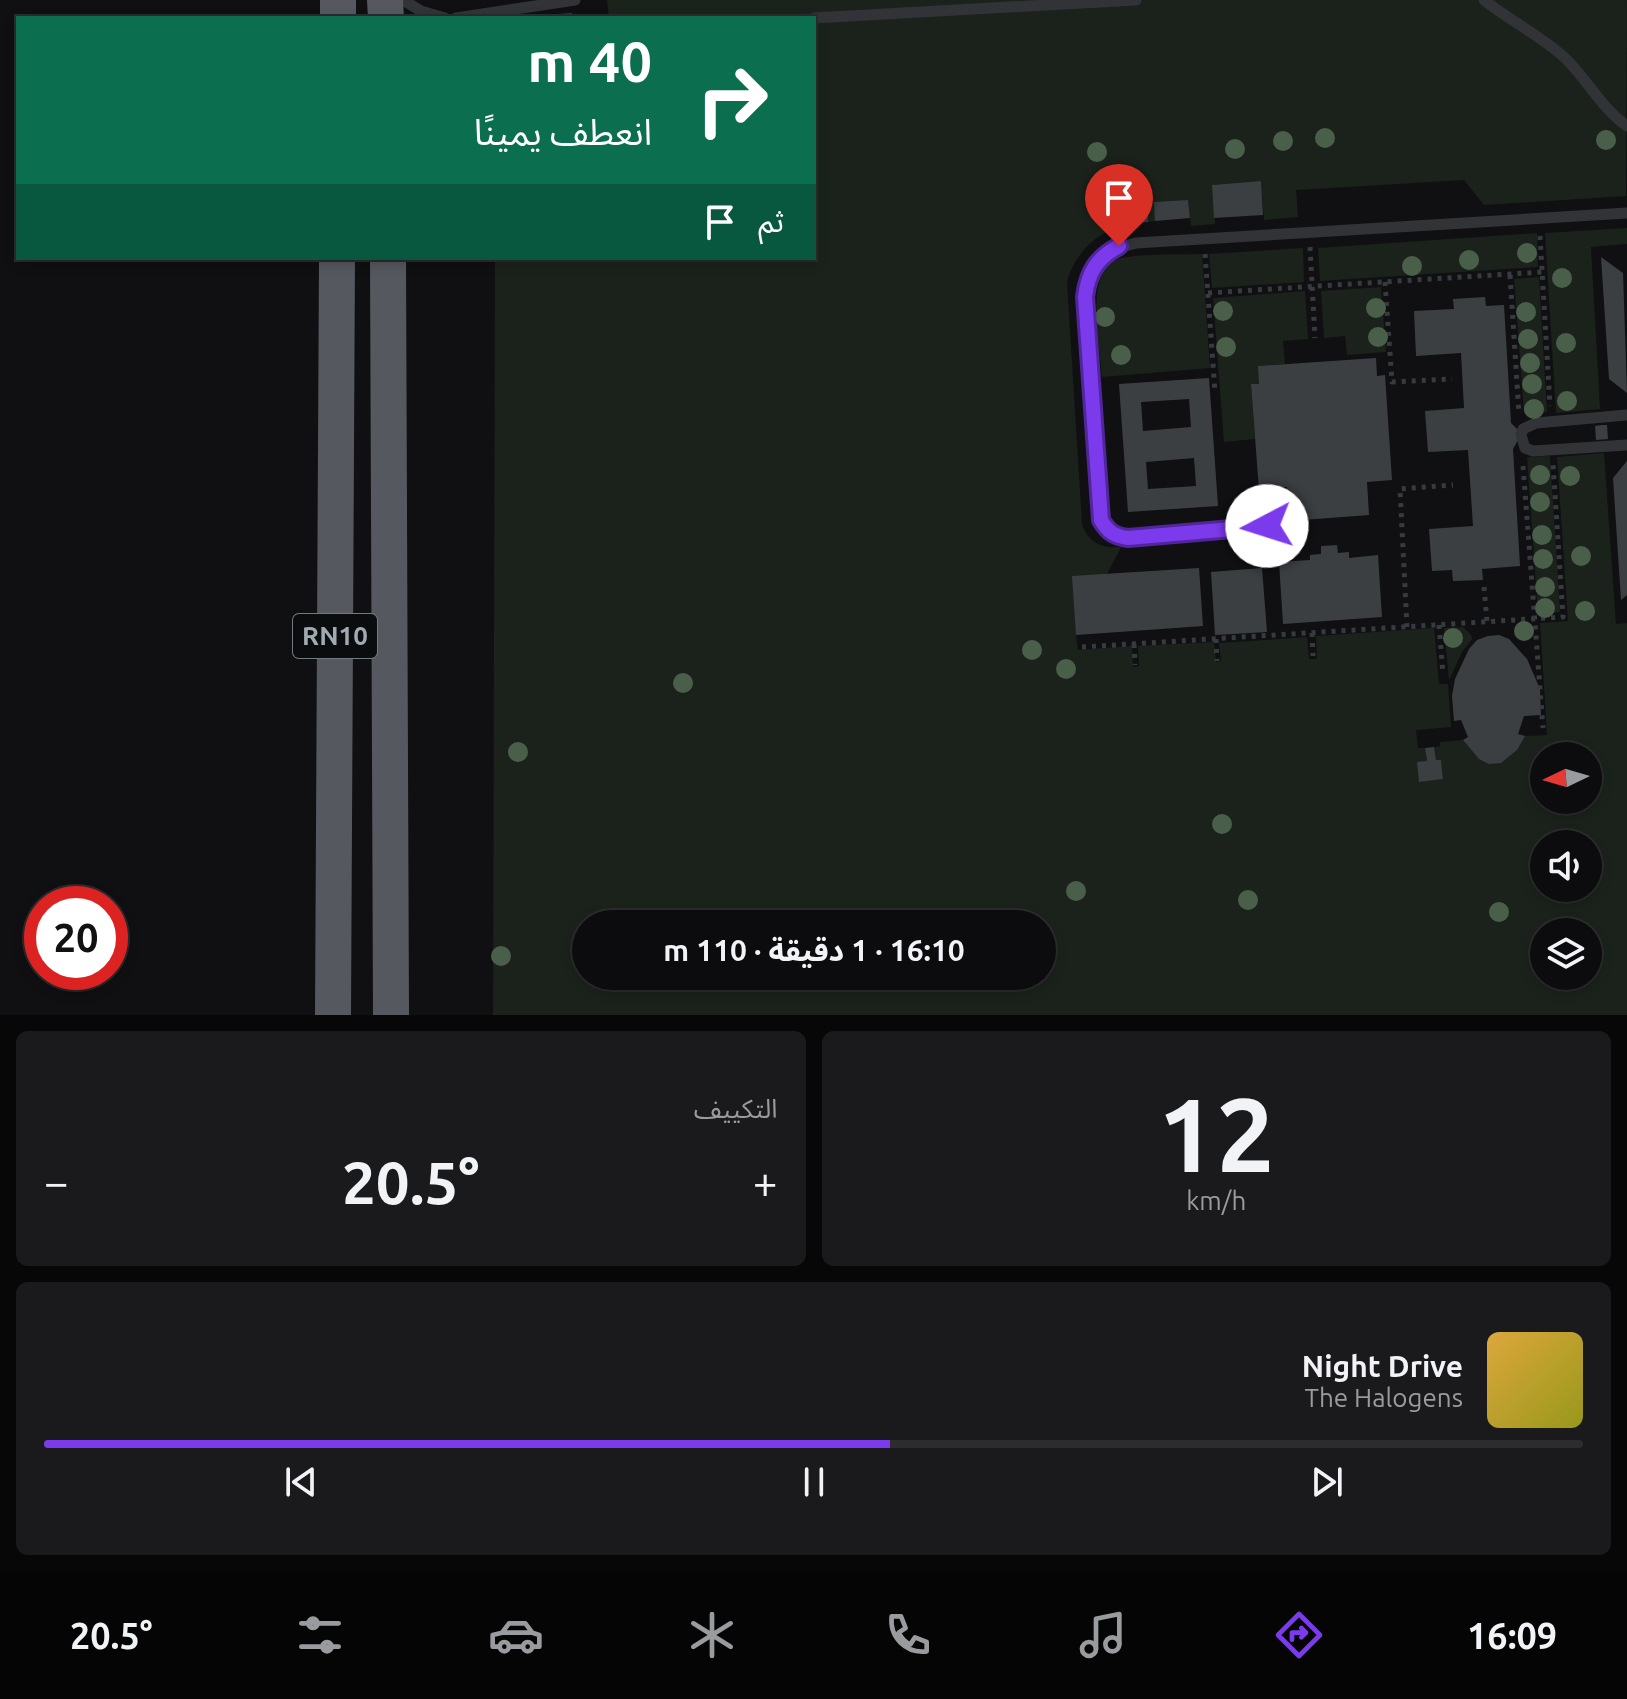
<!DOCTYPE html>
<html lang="ar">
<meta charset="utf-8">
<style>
:root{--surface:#0c0c0e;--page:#1a1a1c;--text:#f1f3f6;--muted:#9a9b9e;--line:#2c2c2e;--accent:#7c3aed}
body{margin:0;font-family:Ubuntu,"Noto Sans Arabic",sans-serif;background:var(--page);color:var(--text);direction:rtl;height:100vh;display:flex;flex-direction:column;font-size:30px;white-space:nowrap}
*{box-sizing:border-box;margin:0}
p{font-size:26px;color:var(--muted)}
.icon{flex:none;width:44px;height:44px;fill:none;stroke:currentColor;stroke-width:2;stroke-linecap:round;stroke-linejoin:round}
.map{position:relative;height:1015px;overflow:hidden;direction:ltr}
.details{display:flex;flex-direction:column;gap:16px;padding:16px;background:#070708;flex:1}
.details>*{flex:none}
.top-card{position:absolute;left:16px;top:16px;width:800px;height:244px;border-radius:0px;box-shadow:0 4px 12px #0003,0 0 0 2px var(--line);direction:rtl;background:#0b6e4f;color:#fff;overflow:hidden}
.needle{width:52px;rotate:265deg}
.buttons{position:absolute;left:1530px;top:742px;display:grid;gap:16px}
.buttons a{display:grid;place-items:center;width:72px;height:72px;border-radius:50%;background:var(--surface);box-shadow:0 4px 12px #0003,0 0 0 2px var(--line);font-size:40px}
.speed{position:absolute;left:24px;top:886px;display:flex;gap:16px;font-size:40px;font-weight:700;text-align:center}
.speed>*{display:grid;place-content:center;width:104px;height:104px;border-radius:50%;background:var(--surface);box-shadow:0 4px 12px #0003,0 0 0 2px var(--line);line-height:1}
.speed .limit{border:12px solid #d22;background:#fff;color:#111}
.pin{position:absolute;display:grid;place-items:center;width:68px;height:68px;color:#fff;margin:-82px -34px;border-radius:50% 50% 50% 0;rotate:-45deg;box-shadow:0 0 8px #0007}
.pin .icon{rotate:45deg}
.me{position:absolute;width:88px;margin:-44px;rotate:265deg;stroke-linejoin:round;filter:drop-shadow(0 0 6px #0008)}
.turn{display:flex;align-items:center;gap:28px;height:168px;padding:0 32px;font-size:36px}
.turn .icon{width:104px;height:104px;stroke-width:2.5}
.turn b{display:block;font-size:56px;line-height:68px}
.then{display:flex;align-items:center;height:76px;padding:0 32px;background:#0003;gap:16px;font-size:30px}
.big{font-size:60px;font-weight:700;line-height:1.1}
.details .widget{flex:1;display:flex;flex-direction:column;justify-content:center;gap:12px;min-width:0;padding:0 28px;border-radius:12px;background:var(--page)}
.details .dial{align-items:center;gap:0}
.dial b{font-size:104px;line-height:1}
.song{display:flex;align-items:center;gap:24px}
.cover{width:96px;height:96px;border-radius:12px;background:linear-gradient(135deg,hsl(40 70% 55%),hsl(60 70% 35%))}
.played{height:8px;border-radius:4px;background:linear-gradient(90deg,var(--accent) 55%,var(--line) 55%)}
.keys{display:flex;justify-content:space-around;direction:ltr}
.heat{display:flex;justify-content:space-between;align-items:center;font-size:44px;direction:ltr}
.details .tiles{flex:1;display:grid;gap:16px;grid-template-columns:1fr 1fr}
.widget:last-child{grid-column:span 2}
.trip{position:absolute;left:572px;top:910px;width:484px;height:80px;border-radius:40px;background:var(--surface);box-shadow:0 4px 12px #0003,0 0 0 2px var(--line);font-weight:700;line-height:80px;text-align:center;direction:rtl}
.dock{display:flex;height:128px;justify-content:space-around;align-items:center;background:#050506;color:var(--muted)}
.dock .icon{width:56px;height:56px}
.dock .selected{color:var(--accent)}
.dock b{font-size:36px;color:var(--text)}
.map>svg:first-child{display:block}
.green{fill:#1b221b;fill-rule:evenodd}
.building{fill:#3c3f42;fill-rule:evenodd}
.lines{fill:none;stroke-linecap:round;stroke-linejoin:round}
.path{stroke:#373a3e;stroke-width:5;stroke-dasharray:4 6;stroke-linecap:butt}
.service{stroke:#313337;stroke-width:11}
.trunk{stroke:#55585f;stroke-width:36}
.tree{fill:#4a5f4a}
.route-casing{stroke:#51269a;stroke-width:20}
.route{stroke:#7c3aed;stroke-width:14}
.labels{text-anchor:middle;stroke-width:6;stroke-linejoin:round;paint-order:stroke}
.shield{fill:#0b0c0d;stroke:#747a81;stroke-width:2}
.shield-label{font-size:26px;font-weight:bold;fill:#a1a9b3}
</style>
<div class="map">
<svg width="1627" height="1015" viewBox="0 0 1627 1015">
<rect width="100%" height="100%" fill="#101012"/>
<path class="green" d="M607,0H1627L1626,196L1484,205L1464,180L1296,190L1298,217L1264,220L1261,181L1212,185L1215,224L1191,226L1188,200L1155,202V221L1148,222L1146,200L1107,224V232C1088,241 1072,261 1067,282L1082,524C1088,543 1103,549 1121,547L1076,635L1078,650L1132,646L1133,667L1139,666L1138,646L1214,642L1216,662L1221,661L1219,643L1307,637L1309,659H1317L1316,636L1434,628L1439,684H1448L1451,727L1416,730L1418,748H1425L1427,761L1419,781L1443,779L1441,760H1436L1434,747L1440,746V742L1463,740C1488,772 1503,771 1525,736L1547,735L1540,623L1568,621L1557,457L1604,453L1616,624L1627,623V1015H493L495,258H814V18H609ZM1544,756H1588V800H1544ZM1544,844H1588V888H1544ZM586,924H1042V976H586ZM1544,932H1588V976H1544Z
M1627,228V244L1591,247L1600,409L1556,413L1545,233Z
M1537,233L1538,267L1320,281L1318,248Z
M1303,248L1304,282L1212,288L1209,254Z
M1202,254L1210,368L1102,377C1100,350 1085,272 1115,260C1134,253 1180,255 1202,254Z
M1539,277L1547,412L1524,414L1514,279Z
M1381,287L1386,352L1347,355L1345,336L1324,338L1321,291Z
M1305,291L1308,339L1283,341L1285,364L1259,366V384L1251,385L1255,439L1224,442L1213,298Z
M1550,456L1560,612L1538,614L1527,457Z
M1463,627L1471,635L1472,639L1462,652L1449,680L1444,628Z"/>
<path class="building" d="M572,13L573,18H530V16Z
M1261,181L1263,215L1214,218L1212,185Z
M1147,200L1148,222L1102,225L1101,203Z
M1188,200L1190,218L1155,221L1154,202Z
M1601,257L1623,273L1627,393L1609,379Z
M1485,297L1486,306L1504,305L1511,423L1519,431V438L1513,449L1520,566L1482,569L1483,580L1453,581L1452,570L1432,571L1429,529L1473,526L1468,450L1428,452L1425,411L1464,408L1461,353L1416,356L1414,311L1454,309L1453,299Z
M1376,358L1377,376L1385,375L1392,480L1367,482L1369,515L1289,521L1287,487L1259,490L1251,384H1259L1258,366Z
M1209,378L1218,506L1128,512L1119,384ZM1189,399L1191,427L1143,431L1141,402ZM1194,458L1196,486L1148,489L1146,462Z
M1602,425H1607L1608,439L1596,440L1595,426Z
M1627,461V595L1621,600L1613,478Z
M1337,545L1338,553L1349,552V558L1378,555L1382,617L1283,624L1279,562L1310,560V555L1321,554V546Z
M1199,568L1203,626L1076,635L1072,576Z
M1262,568L1267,632L1215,635L1211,572Z
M1499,635L1509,639L1527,659L1540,689L1541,715L1524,716L1518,734L1525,736L1517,750L1501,763L1489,764L1479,759L1463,740L1468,737L1461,720L1454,721L1452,696L1455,679L1469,649L1477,640L1488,636Z
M1434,747L1436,760H1441L1443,779L1419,782L1417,762L1427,761L1425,748Z"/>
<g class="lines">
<path class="path" d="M1540,236L1550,406
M1310,247L1315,338
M1205,254L1215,392
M1510,275L1519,414
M1385,282L1392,382L1452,379
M1208,293L1542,272
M1523,466L1543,728
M1484,587L1487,622
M1439,625L1443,674
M1407,627L1400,489L1453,485
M1312,633L1313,656
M1216,639L1217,661
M1134,644L1135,665
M1082,647L1563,617L1553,464"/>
<path class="service" d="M403,0L421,11L445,18
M1484,0C1510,21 1540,35 1565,58C1587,79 1602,109 1627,126
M456,18L575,0
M814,18L1136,0
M1627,415L1536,423L1523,429L1521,435L1525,448L1533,451L1627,445
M1267,526L1128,538C1114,536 1108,532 1101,520L1085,297C1089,266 1105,249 1136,243L1627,213"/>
<path class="trunk" d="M385,0L386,18
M338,18V0
M388,258L391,1015
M333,1015L337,258"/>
</g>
<g class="tree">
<circle cx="1325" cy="138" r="10"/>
<circle cx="1606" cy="140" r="10"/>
<circle cx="1283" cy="141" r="10"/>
<circle cx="1235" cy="149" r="10"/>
<circle cx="1097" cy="152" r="10"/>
<circle cx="1527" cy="253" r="10"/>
<circle cx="1469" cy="260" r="10"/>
<circle cx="1412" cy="266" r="10"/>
<circle cx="1562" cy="278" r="10"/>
<circle cx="1376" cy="308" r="10"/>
<circle cx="1223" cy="311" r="10"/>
<circle cx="1526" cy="312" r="10"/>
<circle cx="1105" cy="317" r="10"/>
<circle cx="1378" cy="337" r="10"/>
<circle cx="1528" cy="339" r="10"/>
<circle cx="1566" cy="343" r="10"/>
<circle cx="1226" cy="347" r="10"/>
<circle cx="1121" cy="355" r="10"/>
<circle cx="1530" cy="363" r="10"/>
<circle cx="1532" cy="384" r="10"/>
<circle cx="1567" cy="401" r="10"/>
<circle cx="1534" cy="409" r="10"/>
<circle cx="1540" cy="475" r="10"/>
<circle cx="1570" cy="476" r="10"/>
<circle cx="1540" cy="502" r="10"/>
<circle cx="1542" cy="535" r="10"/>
<circle cx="1581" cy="556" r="10"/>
<circle cx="1543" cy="559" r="10"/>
<circle cx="1545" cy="587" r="10"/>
<circle cx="1545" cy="608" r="10"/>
<circle cx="1585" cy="611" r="10"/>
<circle cx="1524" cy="631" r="10"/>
<circle cx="1453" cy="638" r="10"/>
<circle cx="1032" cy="650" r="10"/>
<circle cx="1066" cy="669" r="10"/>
<circle cx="683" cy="683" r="10"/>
<circle cx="518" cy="752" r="10"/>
<circle cx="1222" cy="824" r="10"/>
<circle cx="1076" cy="891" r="10"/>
<circle cx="1248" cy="900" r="10"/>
<circle cx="1499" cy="912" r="10"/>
<circle cx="501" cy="956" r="10"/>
</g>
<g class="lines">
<defs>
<path id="route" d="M1119,246C1097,258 1088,272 1085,297L1101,520C1108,532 1114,536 1128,538L1267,526"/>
</defs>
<use href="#route" class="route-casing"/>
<use href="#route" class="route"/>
</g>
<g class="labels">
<rect class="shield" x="293" y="614" width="84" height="44" rx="6"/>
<g class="shield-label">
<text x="335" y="645">RN10</text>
</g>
</g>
</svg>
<div class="buttons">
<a><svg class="needle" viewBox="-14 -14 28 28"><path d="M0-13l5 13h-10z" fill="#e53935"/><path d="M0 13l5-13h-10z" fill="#9a9b9e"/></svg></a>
<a><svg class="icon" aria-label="sound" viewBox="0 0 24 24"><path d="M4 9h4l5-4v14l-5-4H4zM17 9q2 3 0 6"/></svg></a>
<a><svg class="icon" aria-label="layers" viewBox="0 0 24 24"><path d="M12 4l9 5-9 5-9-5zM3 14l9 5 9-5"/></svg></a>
</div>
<div class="speed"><div class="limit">20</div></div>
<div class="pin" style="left:1119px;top:246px;background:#d93025"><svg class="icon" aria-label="arrive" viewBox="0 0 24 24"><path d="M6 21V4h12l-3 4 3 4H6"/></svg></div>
<svg class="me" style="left:1267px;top:526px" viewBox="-20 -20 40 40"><circle r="19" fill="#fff"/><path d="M0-13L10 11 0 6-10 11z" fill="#7c3aed"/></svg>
<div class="trip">16:10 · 1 دقيقة · 110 m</div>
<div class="top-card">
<div class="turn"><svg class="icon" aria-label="right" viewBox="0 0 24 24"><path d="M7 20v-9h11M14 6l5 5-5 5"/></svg><div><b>40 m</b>انعطف يمينًا</div></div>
<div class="then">ثم<svg class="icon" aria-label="arrive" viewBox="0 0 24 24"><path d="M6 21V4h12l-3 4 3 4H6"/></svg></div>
</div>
</div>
<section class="details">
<div class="tiles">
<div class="widget dial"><b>12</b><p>km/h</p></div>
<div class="widget"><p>التكييف</p>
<div class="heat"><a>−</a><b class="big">20.5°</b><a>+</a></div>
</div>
<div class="widget">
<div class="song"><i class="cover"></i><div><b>Night Drive</b><p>The Halogens</p></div></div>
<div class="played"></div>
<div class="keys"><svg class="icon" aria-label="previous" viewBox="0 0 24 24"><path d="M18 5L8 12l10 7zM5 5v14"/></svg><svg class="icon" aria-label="pause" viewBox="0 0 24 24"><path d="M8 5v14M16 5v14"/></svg><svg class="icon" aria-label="next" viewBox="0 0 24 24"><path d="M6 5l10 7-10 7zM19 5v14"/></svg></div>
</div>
</div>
</section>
<nav class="dock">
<b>16:09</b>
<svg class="icon selected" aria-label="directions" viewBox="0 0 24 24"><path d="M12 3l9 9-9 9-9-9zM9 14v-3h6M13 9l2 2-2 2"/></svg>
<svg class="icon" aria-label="music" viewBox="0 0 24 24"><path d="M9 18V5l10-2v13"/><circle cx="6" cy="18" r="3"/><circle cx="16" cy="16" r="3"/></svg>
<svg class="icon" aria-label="phone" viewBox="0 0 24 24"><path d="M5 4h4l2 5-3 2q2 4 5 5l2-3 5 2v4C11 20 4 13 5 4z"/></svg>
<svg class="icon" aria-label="climate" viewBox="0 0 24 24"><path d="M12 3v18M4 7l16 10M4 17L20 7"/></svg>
<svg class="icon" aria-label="car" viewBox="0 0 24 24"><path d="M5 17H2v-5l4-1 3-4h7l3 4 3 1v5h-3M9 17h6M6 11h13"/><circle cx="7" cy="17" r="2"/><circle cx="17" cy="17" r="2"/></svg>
<svg class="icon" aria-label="filters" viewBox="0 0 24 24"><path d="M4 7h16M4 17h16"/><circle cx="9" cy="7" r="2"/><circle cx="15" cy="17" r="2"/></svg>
<b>20.5°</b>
</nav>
